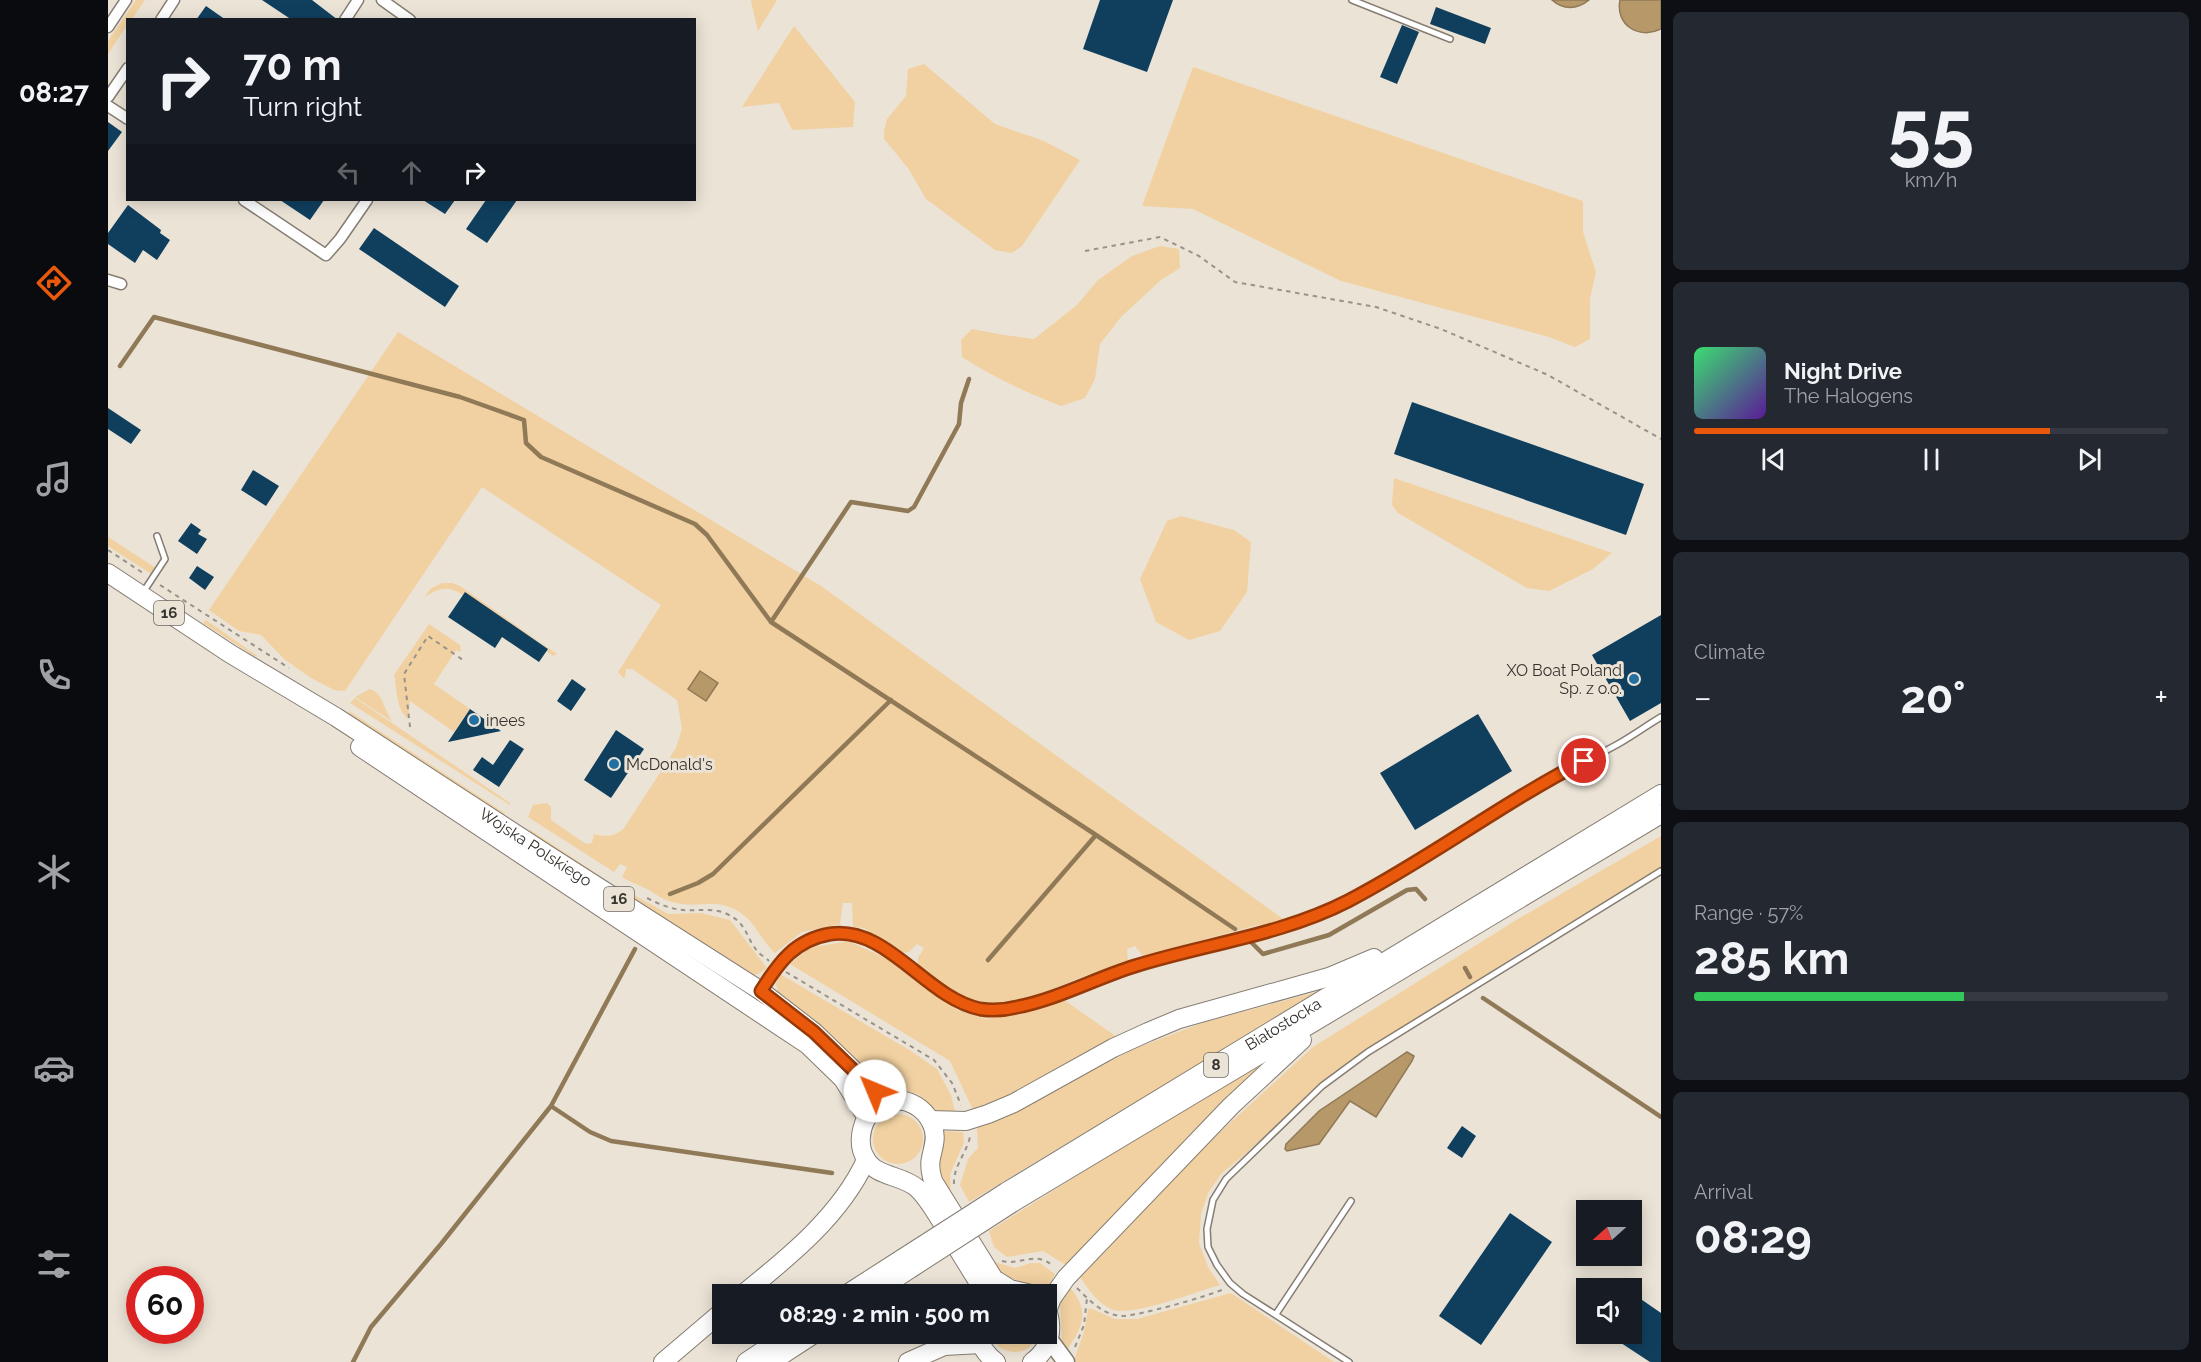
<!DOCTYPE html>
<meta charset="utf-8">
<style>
:root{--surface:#171b24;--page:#242831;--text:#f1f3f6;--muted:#9ea1a6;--line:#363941;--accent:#ea580c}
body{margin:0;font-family:Raleway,sans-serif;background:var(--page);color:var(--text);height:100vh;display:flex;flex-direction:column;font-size:22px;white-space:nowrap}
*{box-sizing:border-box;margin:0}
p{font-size:20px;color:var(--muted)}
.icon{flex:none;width:33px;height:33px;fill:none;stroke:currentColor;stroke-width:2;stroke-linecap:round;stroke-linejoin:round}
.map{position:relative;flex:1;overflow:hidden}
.side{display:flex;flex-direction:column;gap:12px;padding:12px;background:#0d0f14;width:540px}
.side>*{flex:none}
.banner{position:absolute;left:18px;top:18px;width:570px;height:183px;border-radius:0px;box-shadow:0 3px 15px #0003;background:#171b24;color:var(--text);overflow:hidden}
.needle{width:39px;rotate:249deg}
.controls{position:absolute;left:1468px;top:1200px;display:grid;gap:12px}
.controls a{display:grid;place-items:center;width:66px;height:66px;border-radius:0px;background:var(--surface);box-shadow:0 3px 15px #0003;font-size:30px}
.speed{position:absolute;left:18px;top:1266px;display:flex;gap:12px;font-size:30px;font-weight:700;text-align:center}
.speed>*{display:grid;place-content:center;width:78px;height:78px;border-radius:50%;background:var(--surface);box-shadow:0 3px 15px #0003;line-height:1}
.speed .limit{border:9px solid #d22;background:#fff;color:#111}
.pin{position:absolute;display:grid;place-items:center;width:51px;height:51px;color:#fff;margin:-26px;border:3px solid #fff;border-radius:50%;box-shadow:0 2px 6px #0007}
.me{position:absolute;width:66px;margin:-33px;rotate:315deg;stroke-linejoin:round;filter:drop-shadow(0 0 4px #0008)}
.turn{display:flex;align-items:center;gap:21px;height:126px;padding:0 18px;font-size:27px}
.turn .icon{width:78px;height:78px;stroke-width:2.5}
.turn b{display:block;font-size:42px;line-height:51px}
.lanes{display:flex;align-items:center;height:57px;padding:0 18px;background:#0003;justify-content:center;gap:30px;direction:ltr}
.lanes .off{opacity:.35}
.big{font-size:45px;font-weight:700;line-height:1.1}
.side .card{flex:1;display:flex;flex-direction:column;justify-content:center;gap:9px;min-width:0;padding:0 21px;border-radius:9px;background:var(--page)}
.side .dial{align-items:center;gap:0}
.dial b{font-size:78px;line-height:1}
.song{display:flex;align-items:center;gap:18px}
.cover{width:72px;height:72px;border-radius:9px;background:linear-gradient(135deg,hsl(140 70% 55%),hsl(270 70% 35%))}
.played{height:6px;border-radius:3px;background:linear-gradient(90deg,var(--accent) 75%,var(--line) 75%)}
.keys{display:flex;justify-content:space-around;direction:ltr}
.heat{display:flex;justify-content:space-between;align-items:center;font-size:33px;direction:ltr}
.charge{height:9px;border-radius:4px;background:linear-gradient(90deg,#34c759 57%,var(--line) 0)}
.trip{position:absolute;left:604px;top:1284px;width:345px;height:60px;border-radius:0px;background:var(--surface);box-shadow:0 3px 15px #0003;font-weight:700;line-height:60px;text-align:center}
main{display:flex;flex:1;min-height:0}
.dock{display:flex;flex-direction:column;width:108px;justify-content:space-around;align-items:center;background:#090b0e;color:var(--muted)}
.dock .icon{width:42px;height:42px}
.dock .selected{color:var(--accent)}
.dock b{font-size:27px;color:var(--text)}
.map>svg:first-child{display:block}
.green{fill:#f1d1a1}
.water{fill:#b69869;stroke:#907957;stroke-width:1.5}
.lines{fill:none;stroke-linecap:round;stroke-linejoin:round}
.stream{stroke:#907957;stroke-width:4.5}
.building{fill:#103f5e}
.service-casing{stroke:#857d72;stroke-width:8}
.minor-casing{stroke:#857d72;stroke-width:13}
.secondary-casing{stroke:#857d72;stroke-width:19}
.primary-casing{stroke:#857d72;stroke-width:20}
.trunk-casing{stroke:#857d72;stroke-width:20}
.path{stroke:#989289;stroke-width:2;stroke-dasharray:4.5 4.5;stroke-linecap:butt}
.service{stroke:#fff;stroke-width:5}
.minor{stroke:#fff;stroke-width:10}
.secondary{stroke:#fff;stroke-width:16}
.primary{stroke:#fff;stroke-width:18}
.trunk{stroke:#fff;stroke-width:18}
.trunk-bridge-casing{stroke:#857d72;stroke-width:20;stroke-linecap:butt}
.trunk-bridge{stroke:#fff;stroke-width:18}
.route-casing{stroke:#983908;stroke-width:15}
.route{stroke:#ea580c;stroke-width:10}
.poi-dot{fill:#226fa1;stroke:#ebe3d6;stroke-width:2}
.labels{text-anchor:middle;stroke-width:6;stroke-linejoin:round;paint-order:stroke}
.shield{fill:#ebe3d6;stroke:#6c6760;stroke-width:1.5}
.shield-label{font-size:15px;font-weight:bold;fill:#36322e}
.poi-label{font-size:16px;fill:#36322e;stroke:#ebe3d6;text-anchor:start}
.street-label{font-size:16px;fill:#36322e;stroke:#ebe3d6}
</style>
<main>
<nav class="dock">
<b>08:27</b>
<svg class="icon selected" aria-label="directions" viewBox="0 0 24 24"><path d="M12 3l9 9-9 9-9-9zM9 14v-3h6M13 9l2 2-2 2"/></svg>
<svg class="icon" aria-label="music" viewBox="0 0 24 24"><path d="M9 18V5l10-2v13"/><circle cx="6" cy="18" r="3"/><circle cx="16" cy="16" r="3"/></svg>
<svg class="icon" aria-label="phone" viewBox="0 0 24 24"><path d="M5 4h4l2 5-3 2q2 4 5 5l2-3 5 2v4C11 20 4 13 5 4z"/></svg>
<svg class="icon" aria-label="climate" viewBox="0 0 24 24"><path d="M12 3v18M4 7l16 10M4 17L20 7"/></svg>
<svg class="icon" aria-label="car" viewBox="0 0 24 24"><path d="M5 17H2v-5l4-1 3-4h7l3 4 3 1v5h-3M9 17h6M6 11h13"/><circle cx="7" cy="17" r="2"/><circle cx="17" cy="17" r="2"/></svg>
<svg class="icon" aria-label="filters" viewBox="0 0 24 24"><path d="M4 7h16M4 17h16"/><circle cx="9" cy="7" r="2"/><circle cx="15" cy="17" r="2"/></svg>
</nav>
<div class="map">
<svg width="1553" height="1362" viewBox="0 0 1553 1362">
<rect width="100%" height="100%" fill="#ebe3d6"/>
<path class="green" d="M28,0H37L24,19L20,20L19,25L0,54V41Z
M643,0H669L650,31L643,1Z
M686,26L747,102L745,127L684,130L671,103L634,107Z
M816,64L887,124L936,141L972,160L914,246L904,253L887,250L818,199L800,168L776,139V131L779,119L798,96L800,69Z
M1085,67L1475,201V232L1488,272L1482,299V339L1467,347L1441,337L1233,281L1085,209L1034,206Z
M1052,246L1071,249L1072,268L1053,280L1013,317L992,344L987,379L977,398L953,406C919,393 885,377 854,357L853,340L864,329L896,335L926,339L969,305L990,280L1024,256Z
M290,332L713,586L1182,924L1150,925L1035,956L1027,946L1019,949L1020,961C1006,966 991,971 977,976C942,989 909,1010 871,1001C848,996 829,980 810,967V958L816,948L809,944L801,952L793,953L756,928L745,927L744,903H735L732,924L694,932L667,953C654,941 649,927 638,917C612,895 594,909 568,903C556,901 549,895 539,889C531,885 522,882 514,877L519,867L512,864L506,872L420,817L425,805L438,803L443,806V820L478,844L484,843L486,834C498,837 507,837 516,828L568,748L574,728L569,700L524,669H518L517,677L515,678L510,672L553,605L374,487L237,691L226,690L203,678L176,659L153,635L131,631L101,610Z
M1286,478L1504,553L1485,569L1441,591L1419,588L1290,513L1284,505Z
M1073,516L1126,530L1143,542L1139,592L1112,631L1081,640L1048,622L1032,579L1059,521Z
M0,537L48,568L43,574L0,546Z
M334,583H344L352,586L449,654L445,656L438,651L440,648L357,593L355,595C340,585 331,588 317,597L322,589Z
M98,620L151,657L146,656L95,623Z
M321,624L352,645L353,650L352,652L348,650L326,684L362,709L346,732L302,701L300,719C288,709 289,689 286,675Z
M262,689C276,693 276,712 285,722L247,697Z
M247,698L402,803V805L242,703Z
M241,711L398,814H391L243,719Z
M421,829L501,882L496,885L426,839Z
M1553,836V867L1415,951L1225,1073L1136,1155L1113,1174L1100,1193L1093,1214L1091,1243L1100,1267L1112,1285C1089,1291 1023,1318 1003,1309C989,1303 980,1288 971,1276L1098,1145L1205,1047L1410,919Z
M508,885L560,914L593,913L622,920L659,968L650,974L642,976L507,891Z
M740,941L784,961L849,1010L878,1019L917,1013L956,1000L1009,1037L894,1099L865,1110L842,1061L682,964L701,948Z
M672,974L803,1051L829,1069L843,1095L848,1116L826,1109L810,1094L774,1087L671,996L668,984Z
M1227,987L1073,1075L861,1202L852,1185L860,1159L870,1148L869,1128L1028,1048L1097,1022Z
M1160,1059L1120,1095L958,1265L935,1251L899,1257L886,1247L881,1231L1107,1089Z
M765 1139a25 25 0 1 1 50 0a25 25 0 1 1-50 0Z
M835,1131L855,1132L856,1143L842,1174L843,1200C827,1169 829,1165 835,1131Z
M883,1261L907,1268L923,1263H932L947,1274L937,1294L929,1288L892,1274Z
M961,1286C983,1313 975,1325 958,1352L954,1339L952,1302Z
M1123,1293L1226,1362H968L966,1360L976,1332L980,1310L982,1308L1007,1319H1029Z
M882,1334H930C923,1359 890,1357 882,1334Z"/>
<path class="water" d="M1444,0H1481C1469,10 1455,10 1444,0Z
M1512,0H1553V29C1531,40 1507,25 1512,0Z
M592,671L610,683L598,701L580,689Z
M1299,1052L1306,1056L1304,1061L1268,1117L1242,1101L1211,1144L1179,1151L1177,1149L1178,1144L1211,1111Z"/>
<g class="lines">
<path class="stream" d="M12,366L46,317L352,397L416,420L418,443L433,457L587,524L599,535L663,622L988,835L1127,929
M663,622L743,502L800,511L806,507L851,424L853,403L861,379
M562,894L590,883L605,874L783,700
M1143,942L1155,954L1221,935L1299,890L1308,889L1317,899
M880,960L988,835
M1357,968L1362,977
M1375,998L1553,1117
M443,1106L482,1132L503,1141L724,1173
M245,1362L263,1327L333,1244L443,1106L527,949"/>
</g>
<path class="building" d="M154,0H204L230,20H184Z
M992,0H1065L1039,72L975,49Z
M98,6L118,20H88Z
M1328,7L1383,28L1377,44L1322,24Z
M1294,25L1311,32L1289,84L1272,77Z
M0,122L14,132L0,151Z
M172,200H216L202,220Z
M315,200H347L337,214Z
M378,200H409L379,243L358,229Z
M20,205L53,230L52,233L62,240L49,260L35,250L27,263L0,244V233Z
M266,228L351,286L337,307L251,249Z
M1304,402L1536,484L1518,535L1286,454Z
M0,408L33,430L23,444L0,429Z
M145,470L171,486L158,506L133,490Z
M83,523L93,530L90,534L99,539L89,554L70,541Z
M89,566L106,577L97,590L81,578Z
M357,592L440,649L431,662L394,637L387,648L340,617Z
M1553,615V703L1522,721L1484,655Z
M464,679L478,689L463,711L449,701Z
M362,709L393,731L340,742Z
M1370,714L1404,771L1307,830L1272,773Z
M508,730L536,749L503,798L476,780Z
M402,740L416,749L391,787L365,770L374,757L385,765Z
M1354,1126L1368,1136L1354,1158L1339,1148Z
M1402,1213L1444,1242L1373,1345L1331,1316Z
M1524,1293L1553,1313V1362H1542L1510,1341L1515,1334H1524Z"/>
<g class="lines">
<defs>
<path id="service" d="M1244,0L1342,39
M34,594L57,559L49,536
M654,989C670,964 686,940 717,935C777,925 815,991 869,1008C886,1013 907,1008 924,1004C945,998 965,988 986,980C1009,971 1034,964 1058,957C1110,942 1164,933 1214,913C1278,886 1344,839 1403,802C1438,781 1474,764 1510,744C1524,736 1538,726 1553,717
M1168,1314L1243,1201
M1241,1362L1135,1294L1122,1283L1109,1265L1100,1247L1099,1229L1105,1200L1118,1179L1214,1086L1260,1052L1553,871"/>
<path id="minor" d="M274,0L302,20
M53,20L66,0
M237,20L250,0
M0,27L18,0
M0,97L20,68
M0,106L20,119
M136,200L218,255L232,239L259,200
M0,280L13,284"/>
<path id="secondary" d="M941,1339L958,1362"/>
<g id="primary">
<path id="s1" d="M0,573L121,653L228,717L440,855L653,991L706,1032L767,1091L782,1100"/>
<path d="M252,747L700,1045L735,1079L759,1118"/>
<path d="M874,1294L869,1280C857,1261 845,1241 833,1221C826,1210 819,1197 809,1188C794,1175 768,1177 758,1159C750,1147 752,1131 758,1119C773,1089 815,1097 825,1127C829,1138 825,1148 823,1158C821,1166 823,1174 825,1181L886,1279L902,1289L923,1294"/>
<path d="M870,1334C873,1346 877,1354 888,1362"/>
<path d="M924,1362C942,1349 946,1330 939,1310"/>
</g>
<g id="trunk">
<path d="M822,1120L858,1121L880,1114L906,1103L1005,1048L1040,1032L1071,1019L1221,977L1266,958"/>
<path id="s2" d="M898,1192L1553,794"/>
<path d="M904,1203L1553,814"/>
<path d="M635,1294C681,1257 733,1215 758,1160"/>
<path d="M739,1294L795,1258"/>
<path d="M764,1294L802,1269"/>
<path d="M939,1311L944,1298L958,1278L1123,1106L1194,1040"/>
<path d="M555,1362L615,1311"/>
<path d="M638,1362L680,1334"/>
<path d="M663,1362L706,1334"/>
<path d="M800,1362L836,1346L873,1344"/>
</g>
</defs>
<use href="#service" class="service-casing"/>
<use href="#minor" class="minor-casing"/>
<use href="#secondary" class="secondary-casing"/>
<use href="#primary" class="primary-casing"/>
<use href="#trunk" class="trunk-casing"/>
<path class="path" d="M977,251L1052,237L1091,256L1127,282L1268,307L1333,329L1440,375L1553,439
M0,550L35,573
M52,585L181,668
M302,727L296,674L320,636L355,660
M539,898C551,904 562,909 575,910C589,911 604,908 617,913C640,923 637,937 650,952C653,955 658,958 661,961
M678,972L826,1060L844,1083L853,1105
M846,1184C845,1167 858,1154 862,1137
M894,1261C912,1266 927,1250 945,1266
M969,1288C981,1300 994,1314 1012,1316C1027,1317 1101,1296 1116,1289
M967,1347L976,1325L979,1298"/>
<use href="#service" class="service"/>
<use href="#minor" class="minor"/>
<use href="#secondary" class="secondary"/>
<use href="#primary" class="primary"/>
<use href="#trunk" class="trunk"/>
<defs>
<path id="trunk-bridge" d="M795,1258L898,1192
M802,1269L904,1203"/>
</defs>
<use href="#trunk-bridge" class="trunk-bridge-casing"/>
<use href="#trunk-bridge" class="trunk-bridge"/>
</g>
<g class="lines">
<defs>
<path id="route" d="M767,1091L706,1032L653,991C671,962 687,940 722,934C779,925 818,998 872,1009C884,1011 897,1010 909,1007C950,999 988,978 1027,966C1097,944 1174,935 1240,901C1321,859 1394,803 1476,761"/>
</defs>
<use href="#route" class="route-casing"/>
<use href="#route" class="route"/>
</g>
<g class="poi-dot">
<circle cx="1526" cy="679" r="6"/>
<circle cx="366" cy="720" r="6"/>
<circle cx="506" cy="764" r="6"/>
</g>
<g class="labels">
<g class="shield">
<rect x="46" y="601" width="30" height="24" rx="4.5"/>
<rect x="496" y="887" width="30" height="24" rx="4.5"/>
<rect x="1096" y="1053" width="24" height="24" rx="4.5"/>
</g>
<g class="shield-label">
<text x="61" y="618">16</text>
<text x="511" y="904">16</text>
<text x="1108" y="1070">8</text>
</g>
<g class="poi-label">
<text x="1514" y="676" text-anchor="end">XO Boat Poland<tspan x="1514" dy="18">Sp. z o.o.</tspan></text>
<text x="378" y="726">inees</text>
<text x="518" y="770">McDonald's</text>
</g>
<g class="street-label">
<text dy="6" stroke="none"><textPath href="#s1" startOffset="508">Wojska Polskiego</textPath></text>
<text dy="6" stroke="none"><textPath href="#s2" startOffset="324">Białostocka</textPath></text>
</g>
</g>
</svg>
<div class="controls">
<a><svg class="needle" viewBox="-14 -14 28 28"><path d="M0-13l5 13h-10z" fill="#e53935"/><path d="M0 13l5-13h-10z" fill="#9ea1a6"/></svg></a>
<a><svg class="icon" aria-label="sound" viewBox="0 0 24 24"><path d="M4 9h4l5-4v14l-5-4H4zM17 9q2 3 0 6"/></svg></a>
</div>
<div class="speed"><div class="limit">60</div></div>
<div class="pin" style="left:1476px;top:761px;background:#d93025"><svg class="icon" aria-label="arrive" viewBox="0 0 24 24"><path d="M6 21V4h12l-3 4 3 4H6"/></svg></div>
<svg class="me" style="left:767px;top:1091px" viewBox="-20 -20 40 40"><circle r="19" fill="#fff"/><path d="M0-13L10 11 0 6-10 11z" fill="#ea580c"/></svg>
<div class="trip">08:29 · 2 min · 500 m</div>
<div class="banner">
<div class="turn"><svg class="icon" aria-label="right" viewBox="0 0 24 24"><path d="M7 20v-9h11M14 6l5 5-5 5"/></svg><div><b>70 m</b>Turn right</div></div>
<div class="lanes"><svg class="icon off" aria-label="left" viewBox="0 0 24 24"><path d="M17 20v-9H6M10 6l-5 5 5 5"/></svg><svg class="icon off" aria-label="ahead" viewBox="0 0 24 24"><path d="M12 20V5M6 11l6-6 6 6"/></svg><svg class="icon" aria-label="right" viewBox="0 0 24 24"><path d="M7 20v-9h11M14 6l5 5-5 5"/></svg></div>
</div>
</div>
<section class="side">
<div class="card dial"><b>55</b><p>km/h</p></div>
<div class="card">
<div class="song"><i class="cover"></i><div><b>Night Drive</b><p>The Halogens</p></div></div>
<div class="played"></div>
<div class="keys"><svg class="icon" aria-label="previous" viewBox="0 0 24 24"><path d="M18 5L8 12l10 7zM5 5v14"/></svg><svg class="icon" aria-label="pause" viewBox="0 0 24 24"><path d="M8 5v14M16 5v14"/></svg><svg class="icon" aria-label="next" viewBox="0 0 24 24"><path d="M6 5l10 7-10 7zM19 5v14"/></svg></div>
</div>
<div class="card"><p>Climate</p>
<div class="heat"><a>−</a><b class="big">20°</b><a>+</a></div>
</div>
<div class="card"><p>Range · 57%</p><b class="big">285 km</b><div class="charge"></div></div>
<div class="card"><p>Arrival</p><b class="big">08:29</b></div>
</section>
</main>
